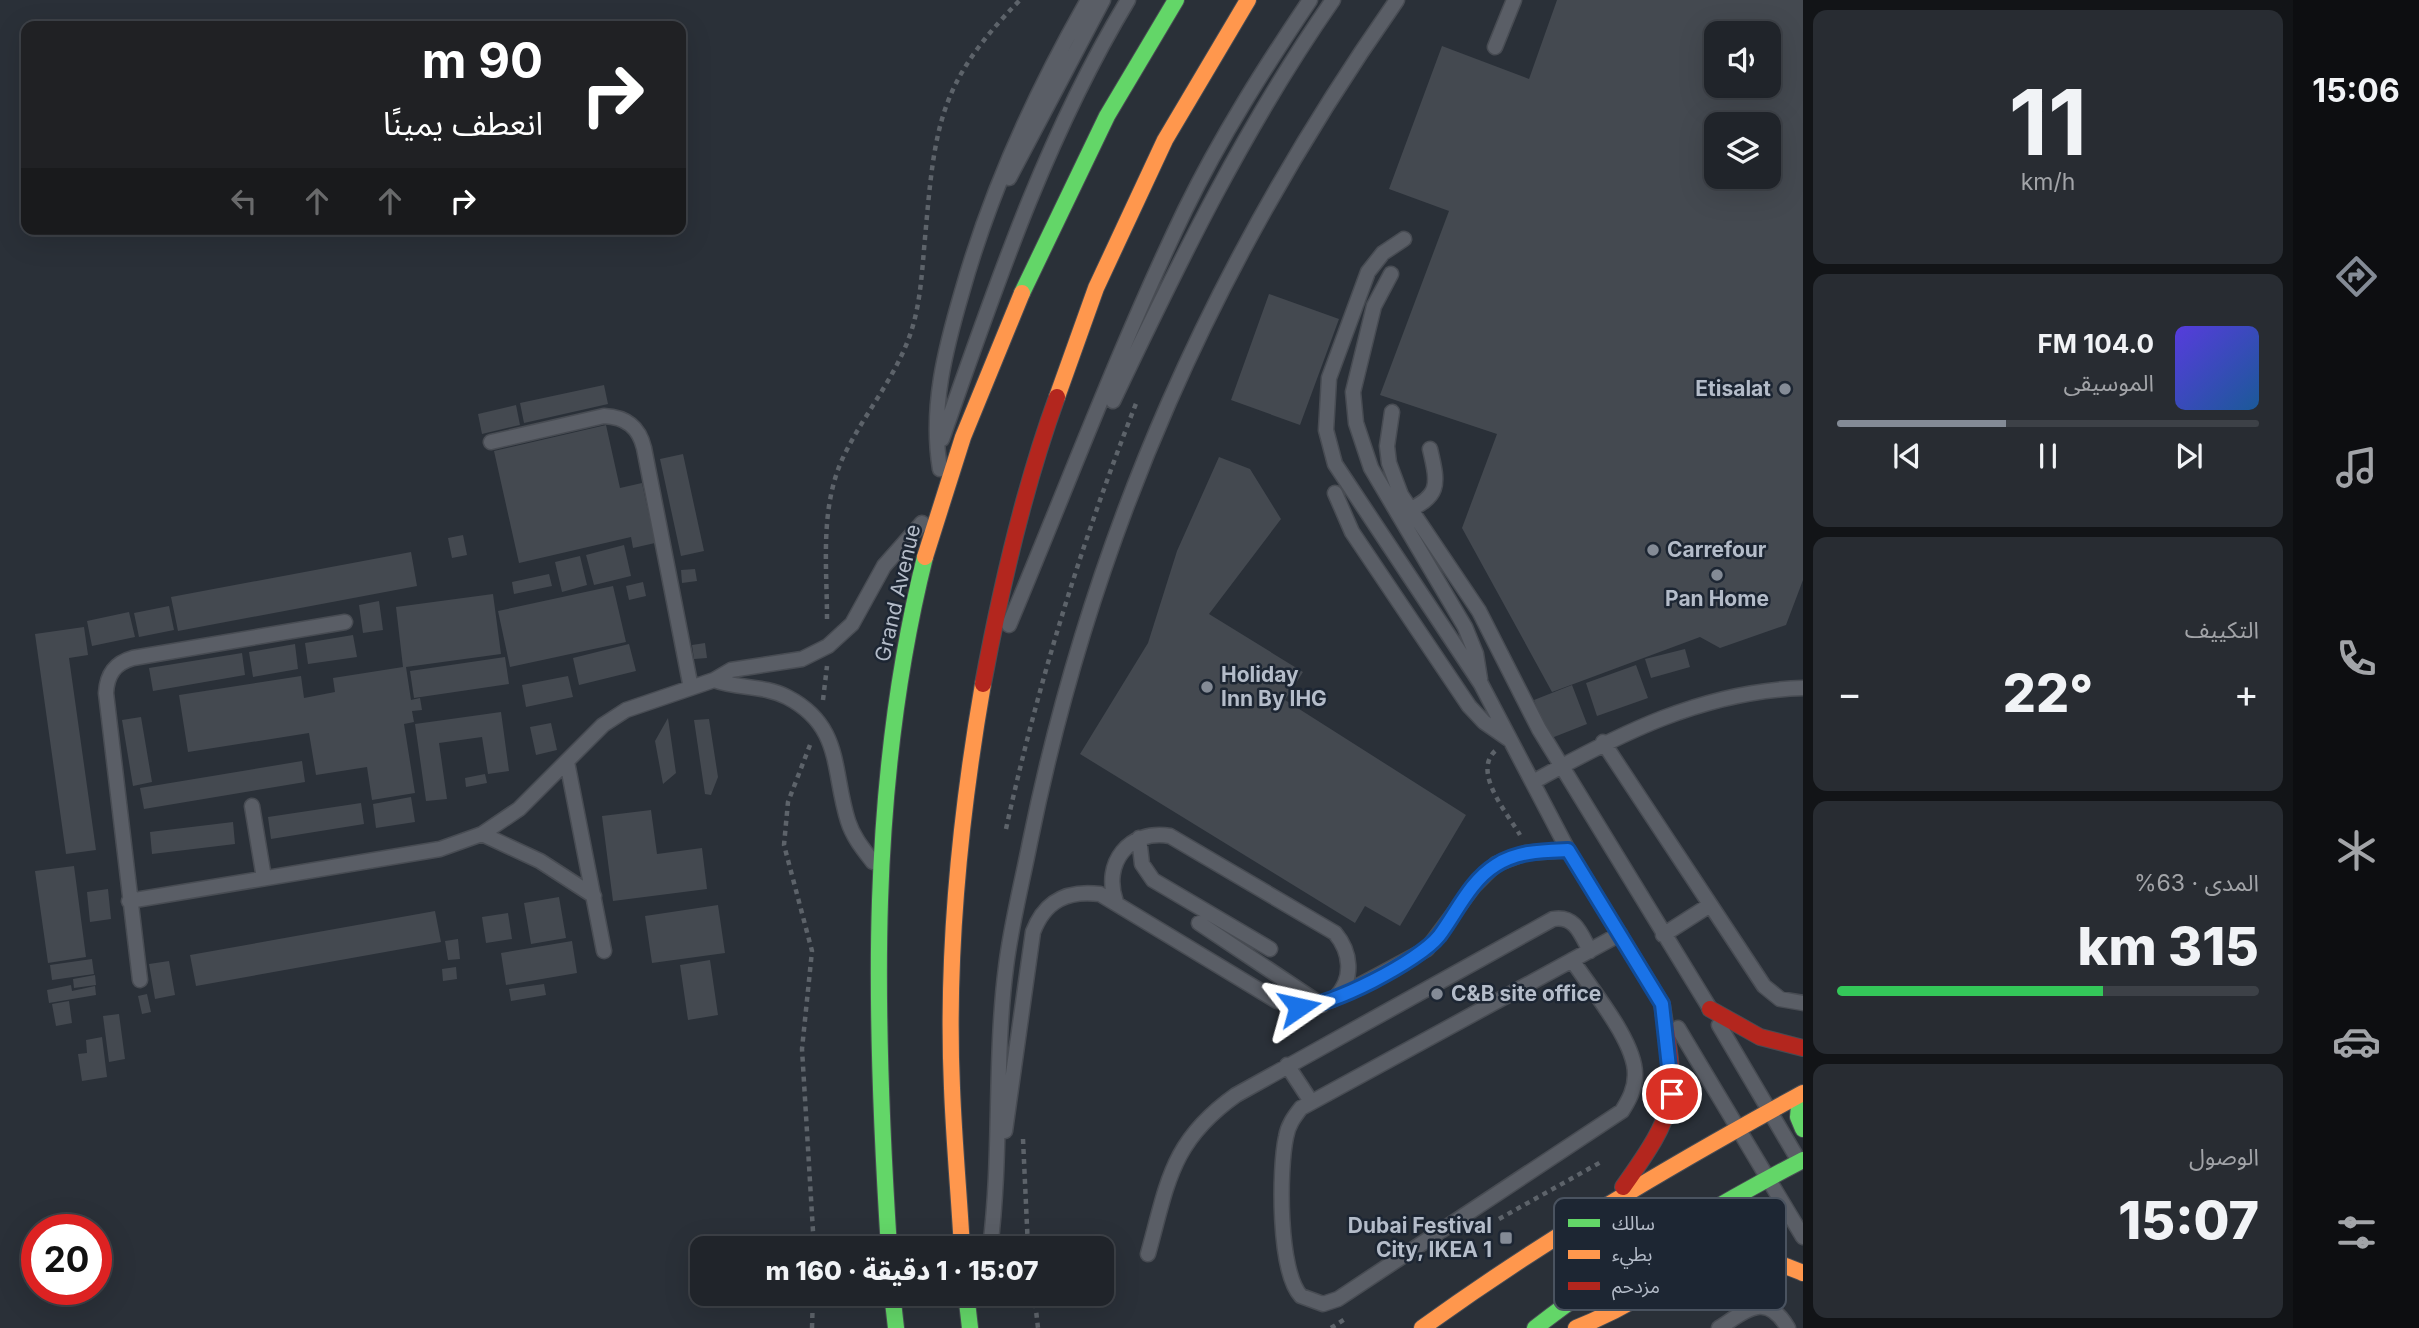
<!DOCTYPE html>
<html lang="ar">
<meta charset="utf-8">
<style>
:root{--surface:#20242a;--page:#282c32;--text:#f1f3f6;--muted:#a2a4a8;--line:#3d4147;--accent:#848b96}
body{margin:0;font-family:Inter,"Noto Sans Arabic",sans-serif;background:var(--page);color:var(--text);direction:rtl;height:100vh;display:flex;flex-direction:column;font-size:26px;white-space:nowrap}
*{box-sizing:border-box;margin:0}
p{font-size:23px;color:var(--muted)}
.icon{flex:none;width:38px;height:38px;fill:none;stroke:currentColor;stroke-width:2;stroke-linecap:round;stroke-linejoin:round}
.map{position:relative;flex:1;overflow:hidden;direction:ltr}
.details{display:flex;flex-direction:column;gap:10px;padding:10px;background:#121417;width:490px}
.details>*{flex:none}
.top-card{position:absolute;left:21px;top:21px;width:665px;height:214px;border-radius:14px;box-shadow:0 7px 28px #0002,0 0 0 2px var(--line);direction:rtl;background:#202124;color:#fff;overflow:hidden}
.buttons{position:absolute;left:1704px;top:21px;display:grid;gap:14px}
.buttons a{display:grid;place-items:center;width:77px;height:77px;border-radius:14px;background:var(--surface);box-shadow:0 7px 28px #0002,0 0 0 2px var(--line);font-size:35px}
.speed{position:absolute;left:21px;top:1214px;display:flex;gap:14px;font-size:35px;font-weight:700;text-align:center}
.speed>*{display:grid;place-content:center;width:91px;height:91px;border-radius:50%;background:var(--surface);box-shadow:0 7px 28px #0002,0 0 0 2px var(--line);line-height:1}
.speed .limit{border:10px solid #d22;background:#fff;color:#111}
.pin{position:absolute;display:grid;place-items:center;width:60px;height:60px;color:#fff;margin:-30px;border:4px solid #fff;border-radius:50%;box-shadow:0 2px 7px #0007}
.me{position:absolute;width:77px;margin:-38px;rotate:79deg;stroke-linejoin:round;filter:drop-shadow(0 0 5px #0008)}
.turn{display:flex;align-items:center;gap:24px;height:147px;padding:0 28px;font-size:32px}
.turn .icon{width:91px;height:91px;stroke-width:2.5}
.turn b{display:block;font-size:49px;line-height:60px}
.lanes{display:flex;align-items:center;height:66px;padding:0 28px;background:#0003;justify-content:center;gap:35px;direction:ltr}
.lanes .off{opacity:.35}
.big{font-size:52px;font-weight:800;line-height:1.1}
.details .widget{flex:1;display:flex;flex-direction:column;justify-content:center;gap:10px;min-width:0;padding:0 24px;border-radius:14px;background:var(--page)}
.details .dial{align-items:center;gap:0}
.dial b{font-size:91px;line-height:1}
.song{display:flex;align-items:center;gap:21px}
.cover{width:84px;height:84px;border-radius:10px;background:linear-gradient(135deg,hsl(250 70% 55%),hsl(210 70% 35%))}
.played{height:7px;border-radius:4px;background:linear-gradient(90deg,var(--accent) 40%,var(--line) 40%)}
.keys{display:flex;justify-content:space-around;direction:ltr}
.heat{display:flex;justify-content:space-between;align-items:center;font-size:38px;direction:ltr}
.charge{height:10px;border-radius:5px;background:linear-gradient(90deg,#34c759 63%,var(--line) 0)}
.trip{position:absolute;left:690px;top:1236px;width:424px;height:70px;border-radius:14px;background:var(--surface);box-shadow:0 7px 28px #0002,0 0 0 2px var(--line);font-weight:800;line-height:70px;text-align:center;direction:rtl}
main{display:flex;flex:1;min-height:0}
.dock{display:flex;flex-direction:column;width:126px;justify-content:space-around;align-items:center;background:#0d0e11;color:var(--muted)}
.dock .icon{width:49px;height:49px}
.dock .selected{color:var(--accent)}
.dock b{font-size:32px;color:var(--text)}
.map>svg:first-child{display:block}
.building{fill:#444950;fill-rule:evenodd}
.lines{fill:none;stroke-linecap:round;stroke-linejoin:round}
.lane-casing{stroke:#484c53;stroke-width:17}
.fast-casing{stroke:#484c53;stroke-width:18}
.slow-casing{stroke:#484c53;stroke-width:18}
.jam-casing{stroke:#484c53;stroke-width:18}
.path{stroke:#5d636a;stroke-width:4.5;stroke-dasharray:5 5;stroke-linecap:butt}
.lane{stroke:#5a5e66;stroke-width:14}
.fast{stroke:#63d668;stroke-width:16}
.slow{stroke:#ff974d;stroke-width:16}
.jam{stroke:#b3261e;stroke-width:16}
.route-casing{stroke:#114b97;stroke-width:18}
.route{stroke:#1a73e8;stroke-width:12}
.poi-dot{fill:#848b96;stroke:#1d2633;stroke-width:2.5}
.labels{text-anchor:middle;stroke-width:5;stroke-linejoin:round;paint-order:stroke}
.poi-label{font-size:21px;font-weight:bold;fill:#b4bcc9;stroke:#1d2633;text-anchor:start}
.street-label{font-size:21px;fill:#b4bcc9;stroke:#1d2633}
.key{fill:#1d2633;stroke:#4a5360;stroke-width:2}
.key-label{font-size:19px;fill:#b4bcc9}
</style>
<main>
<nav class="dock">
<b>15:06</b>
<svg class="icon selected" aria-label="directions" viewBox="0 0 24 24"><path d="M12 3l9 9-9 9-9-9zM9 14v-3h6M13 9l2 2-2 2"/></svg>
<svg class="icon" aria-label="music" viewBox="0 0 24 24"><path d="M9 18V5l10-2v13"/><circle cx="6" cy="18" r="3"/><circle cx="16" cy="16" r="3"/></svg>
<svg class="icon" aria-label="phone" viewBox="0 0 24 24"><path d="M5 4h4l2 5-3 2q2 4 5 5l2-3 5 2v4C11 20 4 13 5 4z"/></svg>
<svg class="icon" aria-label="climate" viewBox="0 0 24 24"><path d="M12 3v18M4 7l16 10M4 17L20 7"/></svg>
<svg class="icon" aria-label="car" viewBox="0 0 24 24"><path d="M5 17H2v-5l4-1 3-4h7l3 4 3 1v5h-3M9 17h6M6 11h13"/><circle cx="7" cy="17" r="2"/><circle cx="17" cy="17" r="2"/></svg>
<svg class="icon" aria-label="filters" viewBox="0 0 24 24"><path d="M4 7h16M4 17h16"/><circle cx="9" cy="7" r="2"/><circle cx="15" cy="17" r="2"/></svg>
</nav>
<section class="details">
<div class="widget dial"><b>11</b><p>km/h</p></div>
<div class="widget">
<div class="song"><i class="cover"></i><div><b>104.0 FM</b><p>الموسيقى</p></div></div>
<div class="played"></div>
<div class="keys"><svg class="icon" aria-label="previous" viewBox="0 0 24 24"><path d="M18 5L8 12l10 7zM5 5v14"/></svg><svg class="icon" aria-label="pause" viewBox="0 0 24 24"><path d="M8 5v14M16 5v14"/></svg><svg class="icon" aria-label="next" viewBox="0 0 24 24"><path d="M6 5l10 7-10 7zM19 5v14"/></svg></div>
</div>
<div class="widget"><p>التكييف</p>
<div class="heat"><a>−</a><b class="big">22°</b><a>+</a></div>
</div>
<div class="widget"><p>المدى · 63%</p><b class="big">315 km</b><div class="charge"></div></div>
<div class="widget"><p>الوصول</p><b class="big">15:07</b></div>
</section>
<div class="map">
<svg width="1803" height="1328" viewBox="0 0 1803 1328">
<rect width="100%" height="100%" fill="#2a3038"/>
<path class="building" d="M1557,0H1803V580L1786,625L1720,648L1700,637L1552,692L1462,528L1497,434L1380,395L1449,211L1389,189L1442,46L1529,79ZM1717,33H1769V86H1717ZM1717,124H1769V177H1717Z
M1269,294L1339,319L1300,425L1231,400Z
M604,385L608,404L524,423L520,403Z
M516,405L520,425L482,434L478,414Z
M606,425L620,488L642,483L655,543L633,548L631,537L519,563L494,451Z
M683,454L704,551L681,556L660,459Z
M1219,457L1250,469L1281,519L1209,614L1303,672L1285,700L1466,815L1400,926L1365,906L1355,923L1080,754L1148,643L1177,551Z
M463,535L467,555L452,558L448,538Z
M624,545L631,576L594,585L586,555Z
M411,552L417,586L178,631L171,597Z
M580,556L587,585L562,592L555,562Z
M695,569L697,581L682,583L681,570Z
M549,574L552,586L514,594L512,582Z
M643,582L646,596L629,600L626,586Z
M613,586L626,642L510,667L498,611Z
M493,594L501,654L406,667L411,700L420,698L422,710L412,711L414,722L404,724L415,793L372,800L367,767L316,775L309,733L188,752L179,695L301,676L304,698L335,692L333,678L403,667L396,607Z
M379,601L383,630L363,633L359,605Z
M169,606L174,630L139,637L134,613Z
M129,612L135,637L92,646L87,621Z
M84,627L88,655L69,658L96,850L66,854L35,634Z
M353,635L357,657L308,664L305,643Z
M705,643L707,658L694,659L692,645Z
M295,644L298,669L253,677L249,652Z
M629,644L636,671L579,685L573,658Z
M1685,649L1690,667L1651,678L1645,659Z
M242,653L245,675L153,691L149,668Z
M505,657L509,684L414,698L410,671Z
M1636,665L1648,698L1597,716L1586,683Z
M568,676L573,697L526,707L522,685Z
M1572,685L1587,724L1549,739L1534,700Z
M501,712L509,771L488,774L482,737L439,743L447,799L426,801L415,724Z
M141,717L152,782L133,786L122,720Z
M668,718L676,773L663,784L655,741Z
M709,719L718,777L711,795L705,794L694,720Z
M551,723L557,750L536,755L530,727Z
M302,761L305,782L144,809L140,788Z
M485,774L487,783L466,787L465,778Z
M411,797L415,822L376,828L373,804Z
M361,803L364,824L271,839L268,817Z
M651,810L657,854L702,848L707,889L613,901L602,816Z
M233,822L235,844L152,854L150,832Z
M74,866L86,957L48,963L35,871Z
M108,889L111,919L90,922L87,892Z
M559,897L566,938L531,944L524,903Z
M718,905L725,953L652,963L645,916Z
M435,911L441,942L196,986L190,955Z
M508,913L512,939L486,943L482,917Z
M458,939L460,959L448,960L445,941Z
M572,941L577,973L506,985L501,953Z
M92,959L94,974L52,980L50,965Z
M710,960L718,1015L688,1020L680,965Z
M169,961L175,995L155,999L149,964Z
M456,967L457,979L443,981L442,969Z
M95,975L96,985L74,988L73,979Z
M544,984L546,995L511,1001L509,989Z
M71,985L72,991L95,986L96,995L49,1003L47,990Z
M147,994L151,1012L142,1014L138,996Z
M69,1001L72,1023L56,1026L52,1004Z
M119,1014L125,1059L109,1062L103,1016Z
M102,1037L107,1077L82,1081L78,1054L87,1053L86,1040Z"/>
<g class="lines">
<defs>
<path id="lane" d="M1495,47L1514,0
M1009,178L1103,0
M1404,239L1383,253L1368,272L1329,378L1326,430L1335,464L1481,684L1568,850L1661,1002
M1391,274L1374,306L1353,392L1356,423L1371,468L1465,627L1476,654L1480,679
M1113,401C1179,262 1245,126 1333,0
M1392,412L1387,446L1389,463L1401,495L1479,611L1539,729L1709,1007
M942,439C995,288 1045,138 1128,0
M491,442L604,416C626,417 639,427 644,448L691,688
M940,469C930,408 945,350 962,292C991,189 1035,93 1088,0
M1335,493L1352,532L1469,706L1484,722L1510,740
M1403,513C1440,496 1439,487 1430,449
M1009,625C1067,487 1120,345 1185,210C1221,136 1265,67 1310,0
M714,680C738,689 764,685 787,697C843,726 832,771 848,821C853,837 863,849 873,862
M1603,742L1764,986L1780,999L1803,1003
M567,762L604,951
M1533,782C1619,734 1703,691 1803,688
M252,806L264,878
M482,834L540,861L594,896
M1139,838L1142,864L1153,880L1270,949
M129,901L440,849L482,834L519,809L603,725L626,710L714,680L731,670L802,659L828,646L852,624L884,566L922,523
M1116,902C1102,863 1129,829 1170,836L1335,933C1351,952 1354,978 1336,997
M1199,923L1322,1005
M1663,935L1710,905
M1572,960C1591,989 1636,1042 1635,1075C1635,1089 1629,1100 1622,1111L1338,1299L1323,1304L1301,1296C1278,1272 1279,1169 1286,1137C1288,1125 1294,1117 1301,1108L1620,934
M140,980L106,693C107,674 115,663 133,658L345,622
M1719,1025L1799,1161
M1678,1028L1803,1237
M1287,1065L1310,1100
M1005,1131L1033,932C1045,900 1068,890 1100,894L1277,1001L1310,1007L1332,1000L1427,949L1474,886L1496,864L1526,853L1568,850
M990,1248C1002,1155 994,1060 1006,967C1011,925 1022,883 1030,842C1093,532 1216,258 1397,0
M1148,1254C1168,1182 1171,1141 1236,1095L1553,919C1575,915 1581,934 1590,951
M1719,1328C1747,1310 1766,1291 1788,1328"/>
<path id="fast" d="M1022,293L1107,116L1176,0
M1800,1095L1798,1117L1803,1129
M889,1248C874,1015 868,785 925,557
M892,1293L896,1328
M966,1293L970,1328
M1535,1328C1619,1263 1709,1209 1803,1160"/>
<path id="slow" d="M1057,397L1096,288L1165,140L1248,0
M925,557L963,437L1022,293
M962,1248C959,1195 954,1141 952,1088C946,954 960,816 983,684
M1422,1328C1544,1240 1671,1165 1803,1093
M1576,1328C1596,1320 1615,1311 1634,1300C1665,1281 1698,1255 1736,1255C1760,1255 1781,1264 1803,1273"/>
<path id="jam" d="M983,684C1001,587 1023,490 1057,397
M1710,1009L1760,1037L1803,1048
M1623,1187C1680,1107 1677,1100 1662,1004"/>
</defs>
<use href="#lane" class="lane-casing"/>
<use href="#fast" class="fast-casing"/>
<use href="#slow" class="slow-casing"/>
<use href="#jam" class="jam-casing"/>
<path class="path" d="M827,619C827,567 820,512 841,462C861,417 895,380 911,332C921,301 922,270 925,238C935,126 938,83 1020,0
M823,700L827,666
M810,745L788,802L784,845L812,951L802,1049L814,1248
M1495,751C1472,773 1508,814 1520,835
M1006,829C1038,683 1082,541 1137,401
M1023,1139L1028,1248
M1499,1219L1601,1162
M1034,1293L1038,1328
M812,1328L813,1293
M1331,1328L1345,1319"/>
<use href="#lane" class="lane"/>
<use href="#fast" class="fast"/>
<use href="#slow" class="slow"/>
<use href="#jam" class="jam"/>
</g>
<g class="lines">
<defs>
<path id="route" d="M1299,1007C1330,1007 1419,961 1439,936C1457,912 1470,881 1496,865C1518,851 1543,851 1568,850L1662,1004L1672,1094"/>
</defs>
<use href="#route" class="route-casing"/>
<use href="#route" class="route"/>
</g>
<g class="poi-dot">
<circle cx="1785" cy="389" r="7"/>
<circle cx="1653" cy="550" r="7"/>
<circle cx="1717" cy="575" r="7"/>
<circle cx="1207" cy="687" r="7"/>
<circle cx="1437" cy="994" r="7"/>
<rect x="1499" y="1231" width="14" height="14" rx="3.5"/>
</g>
<g class="labels">
<g class="poi-label">
<text x="1771" y="396" text-anchor="end">Etisalat</text>
<text x="1667" y="557">Carrefour</text>
<text x="1717" y="606" text-anchor="middle">Pan Home</text>
<text x="1221" y="682">Holiday<tspan x="1221" dy="24">Inn By IHG</tspan></text>
<text x="1451" y="1001">C&amp;B site office</text>
<text x="1492" y="1233" text-anchor="end">Dubai Festival<tspan x="1492" dy="24">City, IKEA 1</tspan></text>
</g>
<g class="street-label">
<text transform="translate(898 593) rotate(-77)" y="7">Grand Avenue</text>
</g>
</g>
<rect x="1554" y="1198" width="232" height="112" rx="10" class="key"/>
<rect x="1568" y="1219" width="32" height="8" fill="#63d668"/>
<rect x="1568" y="1250" width="32" height="9" fill="#ff974d"/>
<rect x="1568" y="1282" width="32" height="8" fill="#b3261e"/>
<g class="key-label">
<text x="1612" y="1230">سالك</text>
<text x="1612" y="1261">بطيء</text>
<text x="1612" y="1293">مزدحم</text>
</g>
</svg>
<div class="buttons">
<a><svg class="icon" aria-label="sound" viewBox="0 0 24 24"><path d="M4 9h4l5-4v14l-5-4H4zM17 9q2 3 0 6"/></svg></a>
<a><svg class="icon" aria-label="layers" viewBox="0 0 24 24"><path d="M12 4l9 5-9 5-9-5zM3 14l9 5 9-5"/></svg></a>
</div>
<div class="speed"><div class="limit">20</div></div>
<div class="pin" style="left:1672px;top:1094px;background:#d93025"><svg class="icon" aria-label="arrive" viewBox="0 0 24 24"><path d="M6 21V4h12l-3 4 3 4H6"/></svg></div>
<svg class="me" style="left:1299px;top:1007px" viewBox="-20 -20 40 40"><path d="M0-17L14 15 0 8-14 15z" fill="#1a73e8" stroke="#fff" stroke-width="4"/></svg>
<div class="trip">15:07 · 1 دقيقة · 160 m</div>
<div class="top-card">
<div class="turn"><svg class="icon" aria-label="right" viewBox="0 0 24 24"><path d="M7 20v-9h11M14 6l5 5-5 5"/></svg><div><b>90 m</b>انعطف يمينًا</div></div>
<div class="lanes"><svg class="icon off" aria-label="left" viewBox="0 0 24 24"><path d="M17 20v-9H6M10 6l-5 5 5 5"/></svg><svg class="icon off" aria-label="ahead" viewBox="0 0 24 24"><path d="M12 20V5M6 11l6-6 6 6"/></svg><svg class="icon off" aria-label="ahead" viewBox="0 0 24 24"><path d="M12 20V5M6 11l6-6 6 6"/></svg><svg class="icon" aria-label="right" viewBox="0 0 24 24"><path d="M7 20v-9h11M14 6l5 5-5 5"/></svg></div>
</div>
</div>
</main>
